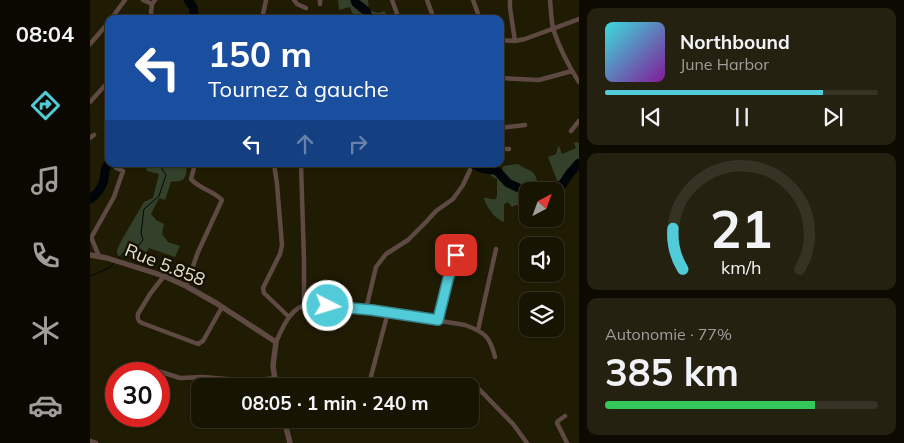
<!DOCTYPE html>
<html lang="fr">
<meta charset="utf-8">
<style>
:root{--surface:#181402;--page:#252111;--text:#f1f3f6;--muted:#9f9e99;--line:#363324;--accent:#52cbd8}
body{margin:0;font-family:Mulish,sans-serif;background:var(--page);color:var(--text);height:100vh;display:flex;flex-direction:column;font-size:19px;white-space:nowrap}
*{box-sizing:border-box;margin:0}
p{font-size:16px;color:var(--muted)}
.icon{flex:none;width:28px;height:28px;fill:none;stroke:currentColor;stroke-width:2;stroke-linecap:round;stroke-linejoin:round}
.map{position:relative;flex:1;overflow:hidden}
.details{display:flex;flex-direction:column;gap:8px;padding:8px;background:#0d0b01;width:325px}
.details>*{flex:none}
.hud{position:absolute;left:15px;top:15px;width:399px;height:152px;border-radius:10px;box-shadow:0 1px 4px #0004,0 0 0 1px var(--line);background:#1a4fa0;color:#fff;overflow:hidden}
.needle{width:32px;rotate:41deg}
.fabs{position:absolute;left:429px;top:182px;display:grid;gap:10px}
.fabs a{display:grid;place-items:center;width:45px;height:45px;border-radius:10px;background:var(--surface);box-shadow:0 1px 4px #0004,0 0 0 1px var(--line);font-size:25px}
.speed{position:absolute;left:15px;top:362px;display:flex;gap:10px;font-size:25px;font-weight:700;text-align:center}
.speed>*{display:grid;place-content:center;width:65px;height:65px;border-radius:50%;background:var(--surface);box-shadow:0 1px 4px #0004,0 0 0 1px var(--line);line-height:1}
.speed .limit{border:8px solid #d22;background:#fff;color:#111}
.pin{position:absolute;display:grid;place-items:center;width:42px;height:42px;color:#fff;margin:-21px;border-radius:10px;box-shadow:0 2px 8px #0006}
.me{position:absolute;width:55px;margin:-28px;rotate:95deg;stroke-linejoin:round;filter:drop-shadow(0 0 4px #0008)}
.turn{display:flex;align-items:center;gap:18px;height:105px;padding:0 20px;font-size:22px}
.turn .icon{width:65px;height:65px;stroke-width:2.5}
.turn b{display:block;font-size:35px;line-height:42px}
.lanes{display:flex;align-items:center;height:48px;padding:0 20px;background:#0003;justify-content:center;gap:25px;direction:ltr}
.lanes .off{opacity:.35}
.big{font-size:38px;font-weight:700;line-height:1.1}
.details .tile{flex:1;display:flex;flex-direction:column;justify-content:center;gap:8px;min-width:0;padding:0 18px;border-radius:10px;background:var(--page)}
.details .dial{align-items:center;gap:0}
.dial svg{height:130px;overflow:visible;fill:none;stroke:var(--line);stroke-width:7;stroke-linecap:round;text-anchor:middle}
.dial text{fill:var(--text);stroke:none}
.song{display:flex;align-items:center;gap:15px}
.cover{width:60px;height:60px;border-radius:8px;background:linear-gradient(135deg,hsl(180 70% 55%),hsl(290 70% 35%))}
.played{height:5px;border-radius:2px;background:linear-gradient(90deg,var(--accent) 80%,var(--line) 80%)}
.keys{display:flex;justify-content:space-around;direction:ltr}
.charge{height:8px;border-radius:4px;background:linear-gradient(90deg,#34c759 77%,var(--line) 0)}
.trip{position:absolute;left:101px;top:378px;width:288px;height:50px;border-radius:10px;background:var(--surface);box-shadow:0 1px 4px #0004,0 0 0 1px var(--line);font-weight:700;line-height:50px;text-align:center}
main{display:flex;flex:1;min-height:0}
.dock{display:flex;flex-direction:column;width:90px;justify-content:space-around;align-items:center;background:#0a0801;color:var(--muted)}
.dock .icon{width:35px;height:35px}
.dock .active{color:var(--accent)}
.dock b{font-size:22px;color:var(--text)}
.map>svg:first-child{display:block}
.green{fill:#34412a}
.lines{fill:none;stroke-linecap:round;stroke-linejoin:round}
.stream{stroke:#00050a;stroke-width:1}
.river{stroke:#00050a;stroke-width:9}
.minor{stroke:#5e4943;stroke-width:4.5}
.tertiary{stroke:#5e4943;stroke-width:5.5}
.route-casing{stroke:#35848c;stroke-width:12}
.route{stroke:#52cbd8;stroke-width:9}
.labels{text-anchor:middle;stroke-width:5;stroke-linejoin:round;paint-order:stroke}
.street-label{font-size:18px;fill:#e4e1d2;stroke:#171200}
</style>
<main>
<nav class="dock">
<b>08:04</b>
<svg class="icon active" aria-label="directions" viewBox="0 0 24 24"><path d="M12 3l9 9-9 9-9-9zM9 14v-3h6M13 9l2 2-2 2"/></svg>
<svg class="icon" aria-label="music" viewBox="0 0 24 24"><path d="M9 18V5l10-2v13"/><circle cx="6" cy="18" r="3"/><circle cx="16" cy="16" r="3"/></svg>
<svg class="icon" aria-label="phone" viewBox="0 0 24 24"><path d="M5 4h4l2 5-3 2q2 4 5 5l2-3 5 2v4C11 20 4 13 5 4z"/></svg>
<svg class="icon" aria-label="climate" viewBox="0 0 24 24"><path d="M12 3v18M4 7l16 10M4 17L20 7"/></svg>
<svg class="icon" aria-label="car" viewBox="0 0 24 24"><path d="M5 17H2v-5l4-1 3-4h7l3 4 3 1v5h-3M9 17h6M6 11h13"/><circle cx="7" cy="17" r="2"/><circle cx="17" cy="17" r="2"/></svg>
</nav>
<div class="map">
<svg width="489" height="443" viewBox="0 0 489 443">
<rect width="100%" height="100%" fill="#201b03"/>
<path class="green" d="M248,0H278L279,10L288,13L295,11L296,15L289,19H263L264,17L260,7L249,10Z
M483,141L484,143L487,142L488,143H489V161L473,180L468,183L458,157L466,154L468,147L469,146L472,154L486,148Z
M55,164H96C97,169 97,179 90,181C87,182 84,181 81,182L75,200L69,198L61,214L66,220L74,224L72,234L78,242L90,246L85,257L59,248L56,253L59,258L58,263L41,256L30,257L27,254V250L30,243L54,202L63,198L69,174L57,171Z
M376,164H399L400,169L412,171L413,166L428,164C442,174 443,166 449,186L445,191H438L437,201L433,206L426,205L422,207L418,202L414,204V222C405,219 396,207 394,198C398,197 401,200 406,199L407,195V179L401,176V172L400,171L387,168Z"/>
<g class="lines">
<path class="stream" d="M28,259L34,252L49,245L53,240L51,233L54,209L69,196L76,175L69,164
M0,276L19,268L25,262"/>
<path class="river" d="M98,0L103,7L105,19
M265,0L266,3L276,11L279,19
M382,164L394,169L404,170L408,172L418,183L438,192
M448,191L456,187L472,185L480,173L489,163
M0,199C6,196 13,186 14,179C16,172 13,169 19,164"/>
<path class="minor" d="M53,0L62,4L65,0
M204,0L207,4L216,8
M230,0V4
M302,0L309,19
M337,0L344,19
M383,0L390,19
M420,0V8L425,41
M460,0C461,9 461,19 463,28C468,45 479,67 489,82
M21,19L35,0
M62,19L61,12L62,4
M172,19L176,0
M410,40L425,41L435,39L489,19
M0,44L19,22
M410,78L449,80L482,71
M0,102L19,81
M410,128L435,125
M481,131L489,121
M0,138L4,135
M410,149H419
M184,164L187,184L192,245L190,254L173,288L174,293L199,317
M211,164L214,260V305
M1,237L9,256
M1,238L24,197L33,171L26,168L25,164
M74,276L60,294L48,314C47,319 48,321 52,323L108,344L113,341L132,307
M96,286L108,252L132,200C123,190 109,189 101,179L105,164
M276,309L286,267L296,254L318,240L336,222L346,211L363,199L373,185L380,170
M349,320L358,279L366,255
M388,330L406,249
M186,342C193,327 200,307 219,304L282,310L375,325C394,332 400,336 405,357
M68,371L90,378L113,377L160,381L185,378
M279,384L298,312
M388,388L423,424L437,443
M475,416L468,421L467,423L477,443
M0,441L6,443"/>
<path class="tertiary" d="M0,255L17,258L74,276L96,286L126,303L186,342L183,366L186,386
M194,419L200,443"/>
</g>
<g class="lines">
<defs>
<path id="route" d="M238,306L282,310L348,320L358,279L366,255"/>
</defs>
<use href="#route" class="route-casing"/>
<use href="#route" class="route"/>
</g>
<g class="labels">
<g class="street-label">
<text transform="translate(75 265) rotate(22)" y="6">Rue 5.858</text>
</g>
</g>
</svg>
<div class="fabs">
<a><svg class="needle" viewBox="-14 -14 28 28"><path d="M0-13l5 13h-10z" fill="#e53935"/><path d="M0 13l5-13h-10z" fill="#9f9e99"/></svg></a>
<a><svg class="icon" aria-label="sound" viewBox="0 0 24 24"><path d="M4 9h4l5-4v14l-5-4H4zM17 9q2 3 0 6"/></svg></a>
<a><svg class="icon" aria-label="layers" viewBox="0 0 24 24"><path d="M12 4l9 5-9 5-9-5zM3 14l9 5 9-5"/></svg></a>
</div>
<div class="speed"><div class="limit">30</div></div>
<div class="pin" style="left:366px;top:255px;background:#d93025"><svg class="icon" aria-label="arrive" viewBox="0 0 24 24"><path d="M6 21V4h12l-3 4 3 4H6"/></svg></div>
<svg class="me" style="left:238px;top:306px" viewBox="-20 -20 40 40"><circle r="17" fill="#52cbd8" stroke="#fff" stroke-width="3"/><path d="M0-11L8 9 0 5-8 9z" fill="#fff"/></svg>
<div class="trip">08:05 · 1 min · 240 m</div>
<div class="hud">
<div class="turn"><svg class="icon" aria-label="left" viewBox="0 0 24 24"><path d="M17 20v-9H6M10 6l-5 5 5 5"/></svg><div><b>150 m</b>Tournez à gauche</div></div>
<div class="lanes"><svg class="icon" aria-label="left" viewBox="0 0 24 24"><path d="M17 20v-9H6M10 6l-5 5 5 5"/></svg><svg class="icon off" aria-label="ahead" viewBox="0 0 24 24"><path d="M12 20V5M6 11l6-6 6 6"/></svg><svg class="icon off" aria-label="right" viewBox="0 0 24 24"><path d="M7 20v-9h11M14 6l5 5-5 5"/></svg></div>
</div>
</div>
<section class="details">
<div class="tile">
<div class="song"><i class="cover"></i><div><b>Northbound</b><p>June Harbor</p></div></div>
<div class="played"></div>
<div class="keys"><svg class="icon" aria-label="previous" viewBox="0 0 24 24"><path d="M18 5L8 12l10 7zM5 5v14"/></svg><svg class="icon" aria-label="pause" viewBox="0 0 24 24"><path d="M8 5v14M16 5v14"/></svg><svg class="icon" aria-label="next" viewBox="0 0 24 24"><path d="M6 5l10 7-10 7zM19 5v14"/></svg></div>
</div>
<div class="tile dial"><svg viewBox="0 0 100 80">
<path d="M14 69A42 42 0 1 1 86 69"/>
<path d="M14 69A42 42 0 0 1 8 44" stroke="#52cbd8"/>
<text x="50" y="56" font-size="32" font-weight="700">21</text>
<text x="50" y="72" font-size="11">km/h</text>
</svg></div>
<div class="tile"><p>Autonomie · 77%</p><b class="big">385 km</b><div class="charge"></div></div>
</section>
</main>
